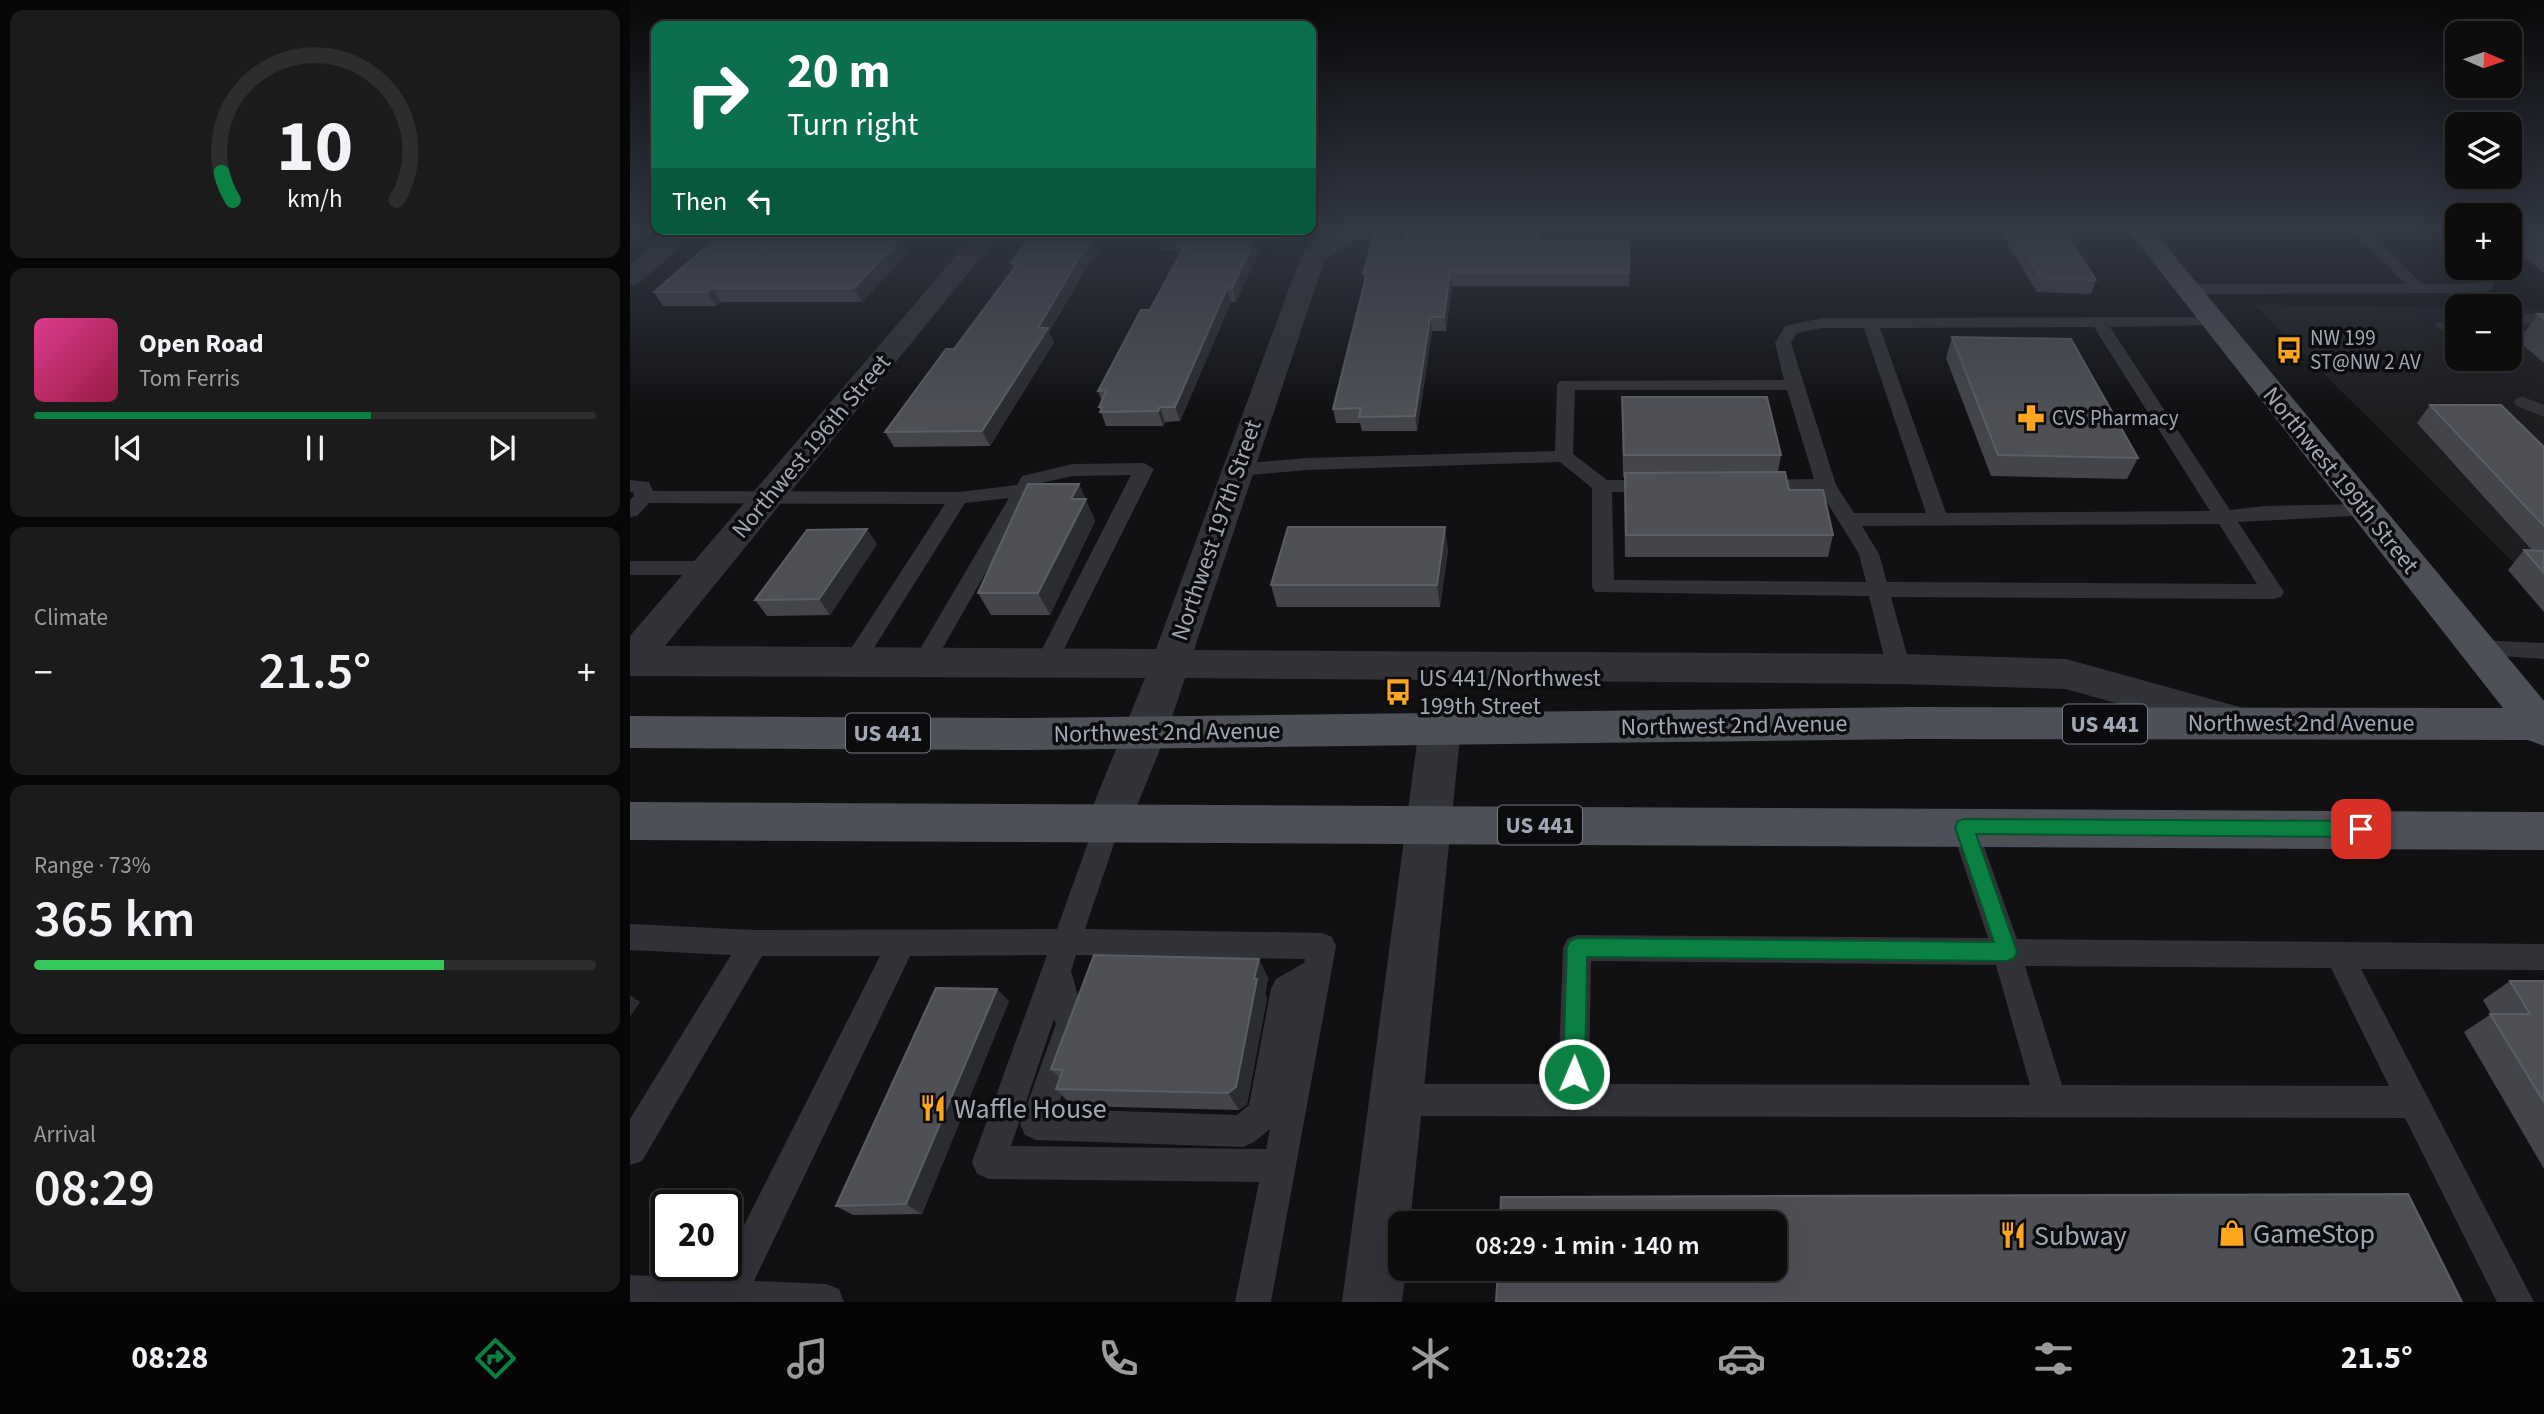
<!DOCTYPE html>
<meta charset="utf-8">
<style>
:root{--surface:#0d0d0e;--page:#1b1b1c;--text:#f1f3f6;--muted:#9a9c9e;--line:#2d2d2e;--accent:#0b8043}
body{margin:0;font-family:"Source Sans 3",sans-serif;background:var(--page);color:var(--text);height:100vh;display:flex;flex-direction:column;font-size:26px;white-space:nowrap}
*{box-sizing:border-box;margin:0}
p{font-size:23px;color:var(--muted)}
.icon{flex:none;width:38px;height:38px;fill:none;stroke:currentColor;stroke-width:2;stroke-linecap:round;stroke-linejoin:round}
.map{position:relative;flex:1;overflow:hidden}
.drawer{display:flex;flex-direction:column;gap:10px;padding:10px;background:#070708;width:630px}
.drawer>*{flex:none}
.banner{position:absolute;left:21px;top:21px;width:665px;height:214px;border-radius:14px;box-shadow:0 7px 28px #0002,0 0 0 2px var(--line);background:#0b6e4f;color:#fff;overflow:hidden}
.needle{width:46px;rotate:92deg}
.tools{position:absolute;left:1815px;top:21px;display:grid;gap:14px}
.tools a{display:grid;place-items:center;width:77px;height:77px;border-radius:14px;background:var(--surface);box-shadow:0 7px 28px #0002,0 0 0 2px var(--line);font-size:35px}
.speed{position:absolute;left:21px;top:1190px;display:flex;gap:14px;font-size:35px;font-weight:700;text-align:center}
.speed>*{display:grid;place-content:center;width:91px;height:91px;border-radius:50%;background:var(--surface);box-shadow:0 7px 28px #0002,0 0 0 2px var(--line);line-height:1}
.speed .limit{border:4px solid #111;border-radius:10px;background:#fff;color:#111}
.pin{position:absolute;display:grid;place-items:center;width:60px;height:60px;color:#fff;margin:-30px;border-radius:14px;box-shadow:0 4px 10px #0006}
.me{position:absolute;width:77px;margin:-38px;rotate:1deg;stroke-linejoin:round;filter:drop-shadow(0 0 5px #0008)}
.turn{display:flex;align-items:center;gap:24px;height:147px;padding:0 21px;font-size:32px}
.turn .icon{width:91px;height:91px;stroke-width:2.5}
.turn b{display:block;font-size:49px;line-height:60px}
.then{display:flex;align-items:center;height:66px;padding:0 21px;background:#0003;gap:14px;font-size:26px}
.big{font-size:52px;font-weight:600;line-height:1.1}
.drawer .tile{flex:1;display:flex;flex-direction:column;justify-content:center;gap:10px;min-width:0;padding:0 24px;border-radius:14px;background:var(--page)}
.drawer .dial{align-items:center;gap:0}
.dial svg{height:182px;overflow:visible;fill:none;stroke:var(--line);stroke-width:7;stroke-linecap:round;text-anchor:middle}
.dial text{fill:var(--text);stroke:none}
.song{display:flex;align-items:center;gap:21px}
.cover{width:84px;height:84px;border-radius:10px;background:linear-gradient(135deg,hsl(330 70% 55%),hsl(340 70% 35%))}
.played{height:7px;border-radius:4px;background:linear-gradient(90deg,var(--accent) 60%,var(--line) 60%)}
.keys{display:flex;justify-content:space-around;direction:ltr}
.heat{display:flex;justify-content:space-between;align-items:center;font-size:38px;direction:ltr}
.charge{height:10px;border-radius:5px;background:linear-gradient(90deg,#34c759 73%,var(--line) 0)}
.trip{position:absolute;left:758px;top:1211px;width:399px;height:70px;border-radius:14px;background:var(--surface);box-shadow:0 7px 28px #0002,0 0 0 2px var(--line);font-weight:600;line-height:70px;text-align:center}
.tab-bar{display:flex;height:112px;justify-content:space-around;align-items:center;background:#050506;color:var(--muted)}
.tab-bar .icon{width:49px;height:49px}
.tab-bar .on{color:var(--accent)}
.tab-bar b{font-size:32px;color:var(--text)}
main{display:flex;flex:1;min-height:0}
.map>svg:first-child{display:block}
.built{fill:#1d1d20}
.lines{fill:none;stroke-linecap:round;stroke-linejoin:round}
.service{fill:#323338;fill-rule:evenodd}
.minor{fill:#323338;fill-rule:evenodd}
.primary{fill:#4e5057;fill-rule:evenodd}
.wall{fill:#44454b}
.shaded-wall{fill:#2b2c30}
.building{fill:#4e5056;stroke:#5b5e65;stroke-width:2}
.route{fill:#0b8043;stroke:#07532c;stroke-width:2}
.labels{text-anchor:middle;stroke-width:7;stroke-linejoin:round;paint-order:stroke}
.far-poi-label{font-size:21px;fill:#a1a8b5;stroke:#0c0c0e;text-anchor:start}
.shield{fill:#0c0c0e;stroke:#747983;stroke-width:2}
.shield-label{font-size:23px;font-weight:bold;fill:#a1a8b5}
.street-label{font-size:24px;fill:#a1a8b5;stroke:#0c0c0e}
.poi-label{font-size:24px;fill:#a1a8b5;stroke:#0c0c0e;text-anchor:start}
.near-poi-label{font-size:28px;fill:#a1a8b5;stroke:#0c0c0e;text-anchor:start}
</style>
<main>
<section class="drawer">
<div class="tile dial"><svg viewBox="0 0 100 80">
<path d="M14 69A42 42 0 1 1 86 69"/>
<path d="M14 69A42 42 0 0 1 9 57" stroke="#0b8043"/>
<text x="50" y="56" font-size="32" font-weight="700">10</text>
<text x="50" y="72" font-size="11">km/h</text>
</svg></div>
<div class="tile">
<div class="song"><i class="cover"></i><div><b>Open Road</b><p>Tom Ferris</p></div></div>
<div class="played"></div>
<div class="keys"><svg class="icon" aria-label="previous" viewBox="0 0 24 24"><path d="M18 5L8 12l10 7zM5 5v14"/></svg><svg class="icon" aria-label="pause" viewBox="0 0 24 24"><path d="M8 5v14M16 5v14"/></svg><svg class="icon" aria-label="next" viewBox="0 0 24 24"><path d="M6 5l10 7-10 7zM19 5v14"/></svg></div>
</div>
<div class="tile"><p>Climate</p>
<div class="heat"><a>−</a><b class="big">21.5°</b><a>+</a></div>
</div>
<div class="tile"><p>Range · 73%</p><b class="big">365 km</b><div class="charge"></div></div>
<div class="tile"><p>Arrival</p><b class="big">08:29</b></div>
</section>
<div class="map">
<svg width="1914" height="1302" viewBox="0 0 1914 1302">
<rect width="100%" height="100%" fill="#111113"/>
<path class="built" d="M1625,305L1827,307V359H1880V308H1914V593Z"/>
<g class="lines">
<path class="service" d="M1721,229H1736L1792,284L1849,283L1850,279L1839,268H1856L1866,278L1863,288L1855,293L1556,294L1548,289L1556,284H1775Z
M1796,229H1812L1827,242V254L1822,253Z
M1914,313V323L1880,326V316Z
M1583,317L1589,319L1591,322L1589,325L1480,327L1600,510L1635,506L1735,504L1742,505L1745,510L1742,515L1608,522L1654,592L1651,597L1643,599L1261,597L1281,669L1277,675L1269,678L1261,675L1257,669L1239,596L965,592L962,587V488L930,462L678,470L607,476L597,470L607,464L678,458L925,451L927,385L930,381L1154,380L1145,343L1155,326L1192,318ZM1464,327L1580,511L1316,513L1250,328ZM1192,328H1234L1296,513H1224L1206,485L1161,343L1167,333ZM945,390H1157L1184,479L1126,480L1119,482L1116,486L1119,490L1126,492L1190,491L1229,554L1236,582L984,580L982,492H1026L1033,490L1036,486L1033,482L1026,480H977L943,454ZM1589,524L1627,584L1257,582L1249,554L1232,526Z
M1827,320V330L1813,331L1805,326L1807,323Z
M1893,397L1914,405V417L1887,406L1884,402L1887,398Z
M514,463L524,469L425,667L417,669L409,667L406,661L501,475L443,476L406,484L302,667L294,669L286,667L283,661L379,498L335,503L232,667L224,669L216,667L213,661L315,504L19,503L7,516L0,517V500L4,496L3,492H0V480L19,482L23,491L329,492L387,485L392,476L443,464Z
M0,561H79L86,563L90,568L86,573L79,575H0Z
M1847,640L1914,643V659L1839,654L1836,648L1839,642Z
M478,812L487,815L491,823L455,929L692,933L702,937L706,946L641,1302H605L629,1182L359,1179L347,1174L342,1162L417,955L280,956L124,1281L196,1284L209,1289L214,1302H0V1275L87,1279L250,956H132L12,1161L0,1165V1119L101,955L0,950V924L124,930L427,929L465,823L469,815ZM446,955L675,959L674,963L646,979L641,989L619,1105L607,1115L427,1109L456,1024L441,971ZM424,1019L426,1024L390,1124L395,1135L406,1140L613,1147L624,1142L640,1129L636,1149L381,1146Z
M1334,816L1343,819L1347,827L1387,939L1914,944V970L1731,969L1904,1302H1867L1775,1118L766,1116L755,1111L750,1100L755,1089L766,1084H928L933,948L937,939L947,935L1358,938L1321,827L1325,819ZM961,961L1366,965L1400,1085L959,1084ZM1395,966L1701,968L1759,1086L1432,1085Z"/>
<path class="minor" d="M45,229H72L9,283L0,286V265Z
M349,229H374L35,646L526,649L671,256C692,225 725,229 758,229L755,234L720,241L695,259L564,650L1269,654L1436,659L1624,711L1630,722L1624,733L1610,738L1436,689L1269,684L555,678L537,732L500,823L494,836L478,842L462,836L456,823L515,678L0,676V636Z
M810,712L825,717L831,728L780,1223H770V1269H776L772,1302H712L789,728L795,717Z"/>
<path class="primary" d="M1497,229H1522L1914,701V746L1898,740L1282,739L397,750L0,748V716L397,718L1282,707L1873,708Z
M0,802L1914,812V850L0,840Z"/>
</g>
<path class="wall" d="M299,229L232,302H91L86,306H33L24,292Z
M538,229H650L633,242L606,302H601L550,421L535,422L533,426H476L469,407L472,401L468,391L520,310L553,249L532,250L527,236Z
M777,229H910V242H999V286H822L816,331H802L787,431H732L730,423H706L703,409L735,283L733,273L773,245Z
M1369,229H1433L1466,280L1461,294L1407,292Z
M1880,229H1914V273L1880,245Z
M475,234L477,240L452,275L419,332L424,342L360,446L264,447L255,432L324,349L384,268L381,263Z
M1908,314H1914V363L1888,341Z
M1322,337L1508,458L1497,479L1361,476L1316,358Z
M992,397L1151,455L1148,472L1159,490L1203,535L1198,557H995L994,477H993L992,419Z
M1800,405L1914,447V612L1878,570L1894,550H1902L1787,423Z
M449,484L465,521L420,615H361L348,593Z
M247,544L200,615L137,616L125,600Z
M818,550L810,607H647L641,585Z
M629,959L638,978L635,994L637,998L617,1104L609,1110L442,1106L426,1089L430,1078L421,1069Z
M1880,981H1914V1169L1834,1032L1861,1014L1853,1000Z
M379,1001L292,1214L223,1215L206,1206Z"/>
<path class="shaded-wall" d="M280,229H299L232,302L224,288Z
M467,229H478L475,234L477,240L452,275L419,332L424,342L360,446L352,431L408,328L447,261Z
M629,229H650L633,242L606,302L602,288Z
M820,272L822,286L816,331L814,317Z
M82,288L91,302L86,306L77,292Z
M597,288L601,302L550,421L545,407Z
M800,317L802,331L787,431L785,416Z
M530,407L535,422L533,426L528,411Z
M449,484L465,521L420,615L408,593L441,499Z
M815,527L818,550L810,607L807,585Z
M237,529L247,544L200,615L189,599Z
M629,959L638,978L635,994L637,998L617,1104L609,1110L598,1093Z
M367,989L379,1001L292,1214L276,1204Z
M0,995L10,1002L0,1017Z"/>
<path class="building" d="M97,229H280L224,288H82L77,292H24Z
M406,229H471L447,261L408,328H418L352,431L255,432L316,349H324L388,263H381Z
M538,229H629L602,288H597L545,407H530L528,411L470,412L472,407H469L477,390L468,391L511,310H520L560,236H527Z
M746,229H761L773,245L777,229H909L908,242H999V272H820L814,317H800L785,416L729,417L731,408L703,409L737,273H733Z
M1381,229H1433L1466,280L1412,278Z
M1908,314H1914V319Z
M1322,337L1441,339L1508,458L1368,455Z
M992,397H1137L1151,455H994Z
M1800,405H1871L1914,447V526Z
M1155,472L1159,490H1193L1203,535H996L995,473Z
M398,484H449L441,499H456L408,593H348Z
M658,527H815L807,585H641Z
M237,529L189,599L125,600L177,530Z
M1894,550L1914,551V573Z
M464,955L629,959L624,979H627L606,1087L598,1093L426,1089L433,1070L421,1069Z
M1880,981H1914V1102L1860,1014H1900Z
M306,988L367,989L276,1204L206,1206Z
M1778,1194L1832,1302H866L868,1269H1144V1223H870L871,1197Z"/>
<linearGradient id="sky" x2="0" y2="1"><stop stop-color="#09090a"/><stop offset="0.56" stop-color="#323844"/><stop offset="1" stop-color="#323844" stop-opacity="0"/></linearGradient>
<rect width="1914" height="411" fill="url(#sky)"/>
<path class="route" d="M1334,819L1731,821L1738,823L1741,829L1738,834L1731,837L1346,834L1387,952L1384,958L1377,961L957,957L955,1074L952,1082L944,1085L936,1082L933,1074L937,947L940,941L947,938L1364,942L1325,827L1328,821Z"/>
<defs>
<symbol id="bus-bare" viewBox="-9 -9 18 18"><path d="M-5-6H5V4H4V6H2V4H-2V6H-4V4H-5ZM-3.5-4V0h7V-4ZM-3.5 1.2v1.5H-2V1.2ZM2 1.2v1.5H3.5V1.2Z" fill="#ffa61d" stroke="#0c0c0e" stroke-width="2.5" paint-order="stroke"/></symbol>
<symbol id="pharmacy-bare" viewBox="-9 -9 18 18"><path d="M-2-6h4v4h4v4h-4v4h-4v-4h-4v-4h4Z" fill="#ffa61d" stroke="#0c0c0e" stroke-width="2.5" paint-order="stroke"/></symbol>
<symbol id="restaurant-bare" viewBox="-9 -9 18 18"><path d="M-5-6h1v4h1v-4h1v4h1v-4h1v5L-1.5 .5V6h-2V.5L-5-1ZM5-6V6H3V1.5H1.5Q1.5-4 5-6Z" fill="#ffa61d" stroke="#0c0c0e" stroke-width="2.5" paint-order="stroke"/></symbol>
<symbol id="shop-bare" viewBox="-9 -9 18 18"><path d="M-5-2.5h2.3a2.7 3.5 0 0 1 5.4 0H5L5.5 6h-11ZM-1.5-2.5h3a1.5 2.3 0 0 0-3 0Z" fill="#ffa61d" stroke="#0c0c0e" stroke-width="2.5" paint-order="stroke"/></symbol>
</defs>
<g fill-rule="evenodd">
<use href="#bus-bare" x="1640" y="331" width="38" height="38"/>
<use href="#pharmacy-bare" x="1382" y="399" width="38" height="38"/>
<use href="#bus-bare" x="749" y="673" width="38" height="38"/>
<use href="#restaurant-bare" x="284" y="1089" width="38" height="38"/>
<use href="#shop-bare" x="1583" y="1214" width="38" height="38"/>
<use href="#restaurant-bare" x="1364" y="1216" width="38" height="38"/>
</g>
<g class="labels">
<g class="far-poi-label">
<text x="1680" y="345">NW 199<tspan x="1680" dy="24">ST@NW 2 AV</tspan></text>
<text x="1422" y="425">CVS Pharmacy</text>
</g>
<g class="shield">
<rect x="1433" y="704.5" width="84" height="39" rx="5"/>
<rect x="216" y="713.5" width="84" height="39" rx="5"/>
<rect x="868" y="805.5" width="84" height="39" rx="5"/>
</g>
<g class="shield-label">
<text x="1475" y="732">US 441</text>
<text x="258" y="741">US 441</text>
<text x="910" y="833">US 441</text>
</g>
<g class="street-label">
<text transform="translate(181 446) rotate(-50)" y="8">Northwest 196th Street</text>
<text transform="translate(1711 480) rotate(51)" y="8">Northwest 199th Street</text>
<text transform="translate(586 530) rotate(-71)" y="8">Northwest 197th Street</text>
<text x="1671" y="731">Northwest 2nd Avenue</text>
<text transform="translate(1104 725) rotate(-1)" y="8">Northwest 2nd Avenue</text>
<text transform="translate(537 732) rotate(-1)" y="8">Northwest 2nd Avenue</text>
</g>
<g class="poi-label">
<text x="789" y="686">US 441/Northwest<tspan x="789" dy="28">199th Street</tspan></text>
</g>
<g class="near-poi-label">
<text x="324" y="1118">Waffle House</text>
<text x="1623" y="1243">GameStop</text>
<text x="1404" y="1245">Subway</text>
</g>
</g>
</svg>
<div class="tools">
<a><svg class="needle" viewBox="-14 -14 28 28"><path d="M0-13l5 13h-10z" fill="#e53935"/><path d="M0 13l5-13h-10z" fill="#9a9c9e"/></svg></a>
<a><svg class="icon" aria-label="layers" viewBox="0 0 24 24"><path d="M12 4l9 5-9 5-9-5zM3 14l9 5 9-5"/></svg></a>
<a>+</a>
<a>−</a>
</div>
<div class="speed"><div class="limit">20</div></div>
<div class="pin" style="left:1731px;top:829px;background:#d93025"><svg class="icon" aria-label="arrive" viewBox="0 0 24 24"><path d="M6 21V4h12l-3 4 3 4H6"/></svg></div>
<svg class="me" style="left:944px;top:1074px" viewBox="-20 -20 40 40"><circle r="17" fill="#0b8043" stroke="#fff" stroke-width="3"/><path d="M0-11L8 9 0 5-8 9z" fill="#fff"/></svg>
<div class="trip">08:29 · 1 min · 140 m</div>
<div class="banner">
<div class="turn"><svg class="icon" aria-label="right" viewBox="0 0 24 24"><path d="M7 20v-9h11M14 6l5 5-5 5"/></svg><div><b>20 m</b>Turn right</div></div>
<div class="then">Then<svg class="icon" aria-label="left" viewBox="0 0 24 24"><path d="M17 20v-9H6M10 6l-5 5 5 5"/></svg></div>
</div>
</div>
</main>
<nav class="tab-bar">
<b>08:28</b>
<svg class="icon on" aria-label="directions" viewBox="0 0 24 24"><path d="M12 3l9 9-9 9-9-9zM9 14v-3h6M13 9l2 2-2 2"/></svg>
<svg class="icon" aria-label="music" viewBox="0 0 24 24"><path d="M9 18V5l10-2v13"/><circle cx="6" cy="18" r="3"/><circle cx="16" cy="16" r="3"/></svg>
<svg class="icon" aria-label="phone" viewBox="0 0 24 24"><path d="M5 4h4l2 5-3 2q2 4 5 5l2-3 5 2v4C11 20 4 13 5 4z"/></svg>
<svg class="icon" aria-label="climate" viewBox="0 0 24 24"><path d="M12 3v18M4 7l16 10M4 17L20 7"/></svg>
<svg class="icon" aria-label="car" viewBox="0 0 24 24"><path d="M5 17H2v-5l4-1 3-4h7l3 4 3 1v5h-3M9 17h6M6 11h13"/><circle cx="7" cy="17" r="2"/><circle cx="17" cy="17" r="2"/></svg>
<svg class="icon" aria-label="filters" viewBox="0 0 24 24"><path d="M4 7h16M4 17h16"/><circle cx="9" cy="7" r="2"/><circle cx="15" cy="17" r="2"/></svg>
<b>21.5°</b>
</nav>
